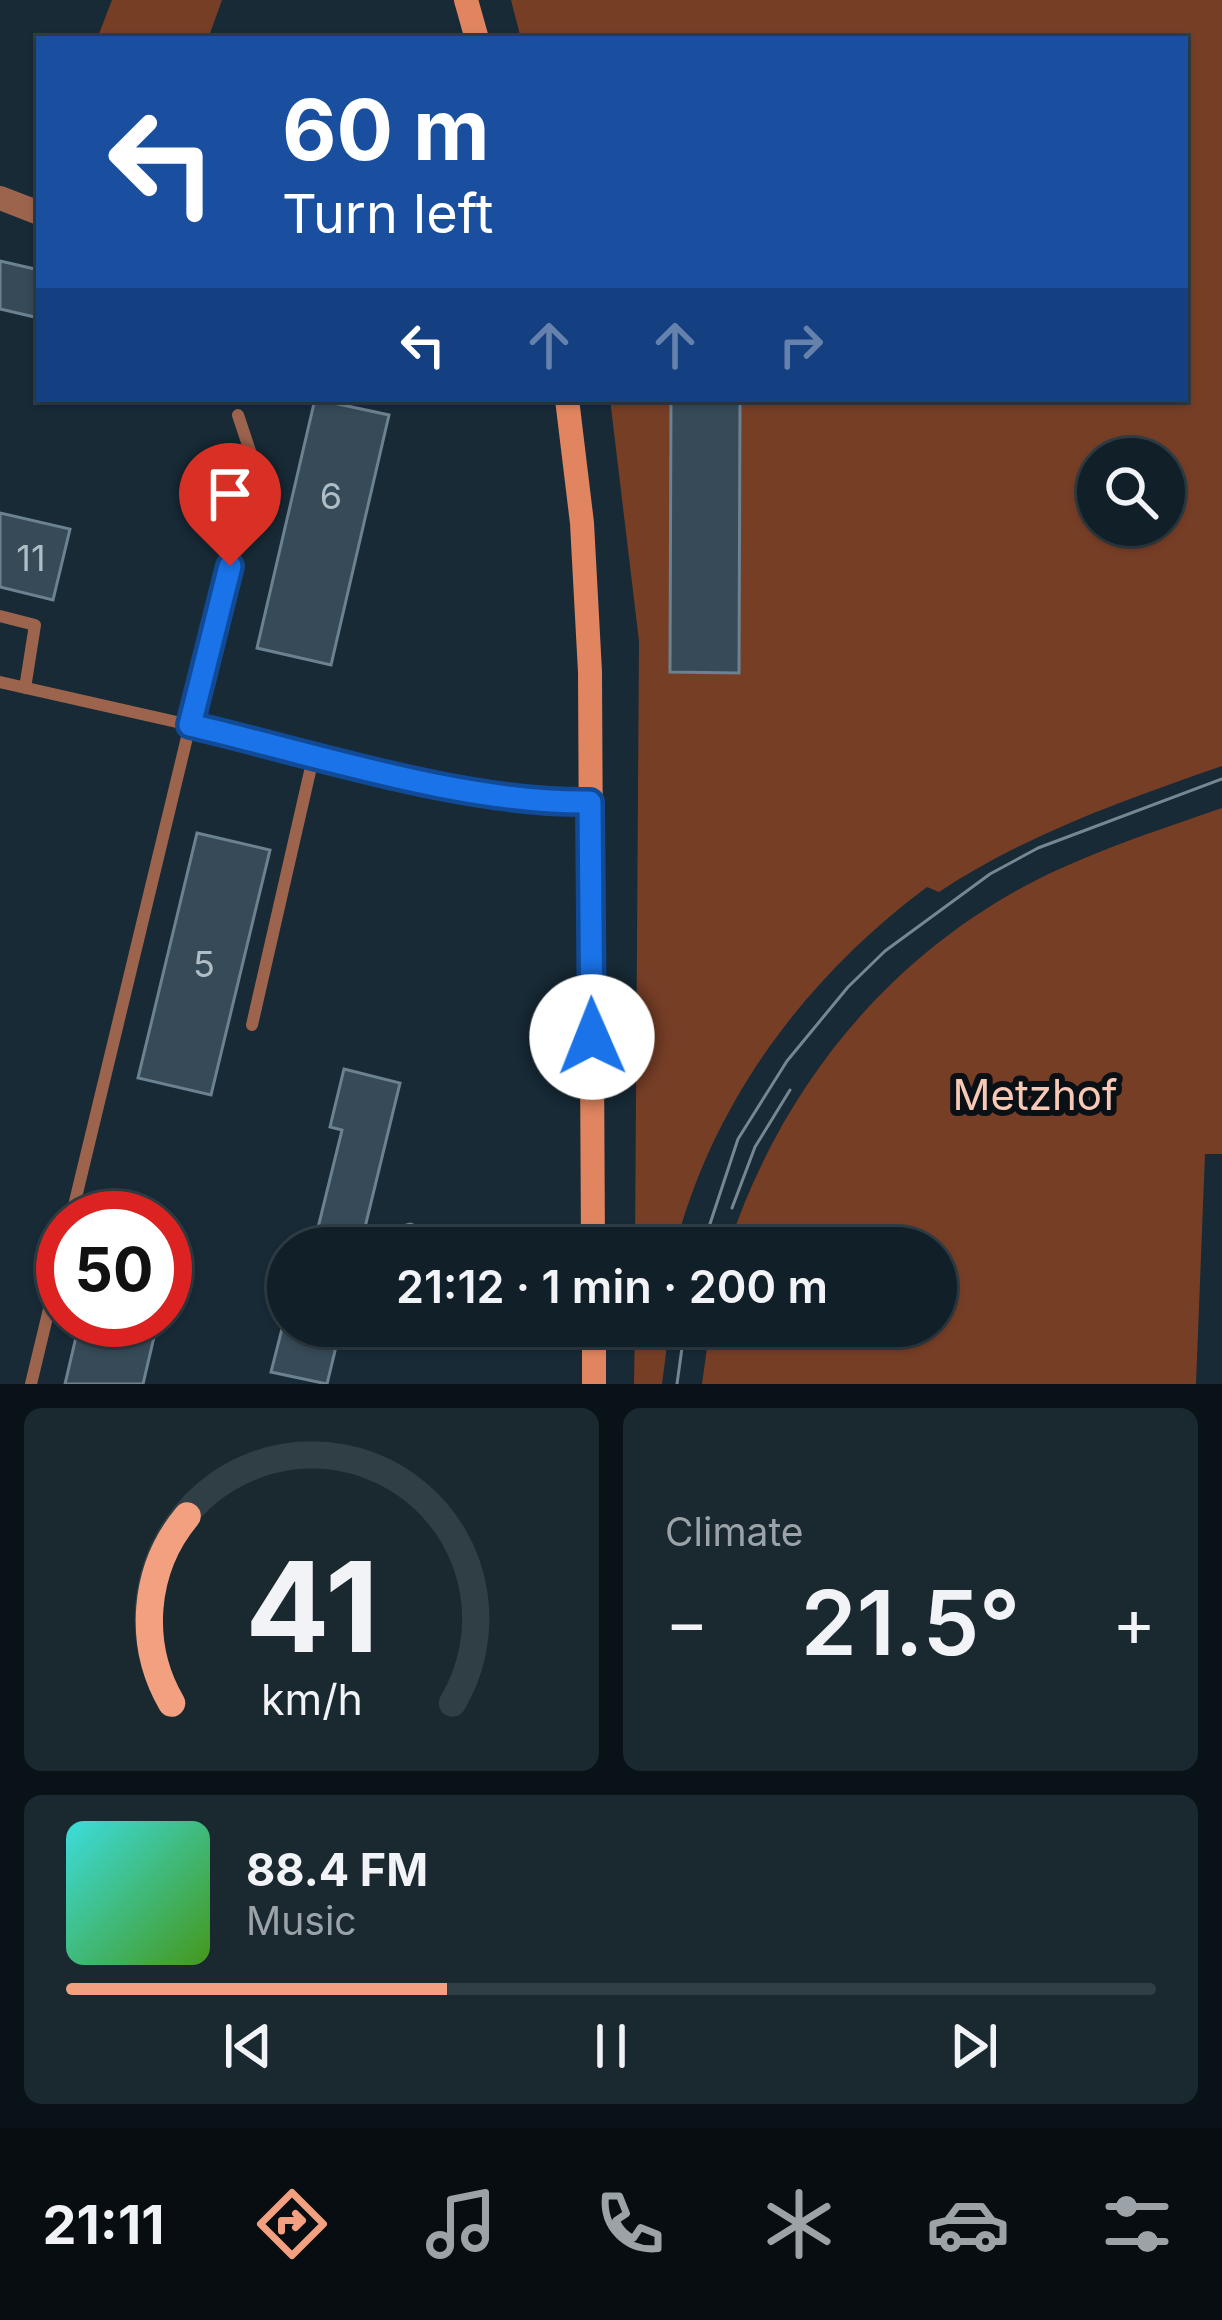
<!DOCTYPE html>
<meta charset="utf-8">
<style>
:root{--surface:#112028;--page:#1a2830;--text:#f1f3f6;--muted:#9ca3a8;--line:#303e45;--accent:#f2a07f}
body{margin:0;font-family:Inter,sans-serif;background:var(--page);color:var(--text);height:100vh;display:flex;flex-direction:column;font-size:45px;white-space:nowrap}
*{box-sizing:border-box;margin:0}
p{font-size:39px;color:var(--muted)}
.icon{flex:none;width:66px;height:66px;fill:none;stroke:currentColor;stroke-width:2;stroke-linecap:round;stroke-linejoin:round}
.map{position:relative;height:1384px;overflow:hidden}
.drawer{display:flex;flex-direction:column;gap:24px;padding:24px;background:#091216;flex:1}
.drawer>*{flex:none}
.hud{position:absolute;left:36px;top:36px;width:1152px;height:366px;border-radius:0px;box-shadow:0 3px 9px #0004,0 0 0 3px var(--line);background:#1a4fa0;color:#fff;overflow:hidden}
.buttons{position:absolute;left:1077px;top:438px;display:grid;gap:24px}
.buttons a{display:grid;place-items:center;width:108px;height:108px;border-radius:50%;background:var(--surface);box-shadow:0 3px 9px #0004,0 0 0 3px var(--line);font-size:60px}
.speed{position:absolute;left:36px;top:1191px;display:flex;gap:24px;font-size:60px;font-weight:700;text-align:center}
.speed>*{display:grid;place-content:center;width:156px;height:156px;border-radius:50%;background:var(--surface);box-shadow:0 3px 9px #0004,0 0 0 3px var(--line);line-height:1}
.speed .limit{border:18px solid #d22;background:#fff;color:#111}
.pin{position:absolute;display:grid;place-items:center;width:102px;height:102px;color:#fff;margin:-123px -51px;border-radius:50% 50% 50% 0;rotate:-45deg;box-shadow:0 0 12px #0007}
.pin .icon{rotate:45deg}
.me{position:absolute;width:132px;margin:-66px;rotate:359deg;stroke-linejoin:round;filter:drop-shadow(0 0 9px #0008)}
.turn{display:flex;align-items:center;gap:42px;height:252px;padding:0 48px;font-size:54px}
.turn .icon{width:156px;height:156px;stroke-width:2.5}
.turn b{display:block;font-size:84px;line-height:102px}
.lanes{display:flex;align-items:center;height:114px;padding:0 48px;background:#0003;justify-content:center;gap:60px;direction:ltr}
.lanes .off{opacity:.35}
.big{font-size:90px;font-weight:600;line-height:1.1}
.drawer .tile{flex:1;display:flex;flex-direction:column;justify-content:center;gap:18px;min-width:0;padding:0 42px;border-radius:18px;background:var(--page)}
.drawer .dial{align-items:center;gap:0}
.dial svg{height:312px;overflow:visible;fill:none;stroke:var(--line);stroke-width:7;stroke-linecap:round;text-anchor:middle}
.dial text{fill:var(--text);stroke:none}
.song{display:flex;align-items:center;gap:36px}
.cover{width:144px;height:144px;border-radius:18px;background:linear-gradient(135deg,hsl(180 70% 55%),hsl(100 70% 35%))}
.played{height:12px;border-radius:6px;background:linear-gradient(90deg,var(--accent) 35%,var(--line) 35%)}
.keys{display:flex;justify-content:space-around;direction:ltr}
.heat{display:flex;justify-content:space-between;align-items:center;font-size:66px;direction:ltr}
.drawer .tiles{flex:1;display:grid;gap:24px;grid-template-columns:1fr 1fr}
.tile:last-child{grid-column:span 2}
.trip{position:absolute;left:267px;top:1227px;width:690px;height:120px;border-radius:60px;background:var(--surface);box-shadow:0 3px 9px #0004,0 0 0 3px var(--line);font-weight:600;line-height:120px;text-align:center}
.tab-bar{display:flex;height:192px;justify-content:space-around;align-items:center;background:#070d10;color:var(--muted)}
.tab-bar .icon{width:84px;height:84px}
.tab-bar .current{color:var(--accent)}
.tab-bar b{font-size:54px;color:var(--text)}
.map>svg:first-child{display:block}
.green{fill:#773e26;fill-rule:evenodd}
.building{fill:#364a57;stroke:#6c8290;stroke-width:3}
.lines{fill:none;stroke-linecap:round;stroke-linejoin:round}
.lane{stroke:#9d644d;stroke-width:12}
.street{stroke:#9d644d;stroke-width:24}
.secondary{stroke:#e0855f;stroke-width:24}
.tram{stroke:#778791;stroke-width:3}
.route-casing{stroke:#114b97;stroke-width:30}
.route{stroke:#1a73e8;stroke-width:21}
.labels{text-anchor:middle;stroke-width:12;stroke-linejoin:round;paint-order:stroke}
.number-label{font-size:36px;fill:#afbdc6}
.park-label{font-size:42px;fill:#f9c9b6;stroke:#091117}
</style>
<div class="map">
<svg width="1222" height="1384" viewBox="0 0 1222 1384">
<rect width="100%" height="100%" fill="#172a36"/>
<path class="green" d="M112,0H222L208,39H97Z
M511,0H1222V766C1122,801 1027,834 939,892L927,887C806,977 713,1101 675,1248H635L639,641L610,399H1185V39H521ZM1098,459H1164V525H1098Z
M1222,808V1154H1205L1196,1384H702L710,1326H936V1248H728C779,1093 881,964 1025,886C1087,853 1156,831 1222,808Z
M635,1326H667L669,1330L662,1384H634Z"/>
<path class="building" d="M0,261L39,270V318L0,309Z
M315,399L389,415L331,665L257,648Z
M671,399H740L739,673L670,672Z
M0,513L70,529L53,600L0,587Z
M197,833L270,850L211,1095L138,1078Z
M344,1069L400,1083L360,1248H313L342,1130L330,1127Z
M410,1224L421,1228L426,1243L424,1248H394L391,1240L399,1227Z
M286,1313L288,1326H341L327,1384L271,1372Z
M80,1320H158L143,1384H65Z"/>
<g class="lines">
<path class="lane" d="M238,415L254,463L190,725L450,787L541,803L590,802
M0,616L35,625L25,688
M0,682L190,725L71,1218
M252,1025L314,754
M31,1384L63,1251"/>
<path class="street" d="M0,198L39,213"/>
<path class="secondary" d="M466,0L477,39
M567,399L582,523L590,672L593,1248
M594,1326V1384"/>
<path class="tram" d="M732,1208L755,1147L790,1090
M702,1248L738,1139L787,1061L848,987L885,951L990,874L1038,848L1222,779
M677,1384L685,1326"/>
</g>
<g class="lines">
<defs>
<path id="route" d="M230,566L190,725C314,754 464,804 590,802L592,1037"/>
</defs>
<use href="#route" class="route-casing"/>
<use href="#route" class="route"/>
</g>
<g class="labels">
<g class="number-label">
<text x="331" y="509">6</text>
<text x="31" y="571">11</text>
<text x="204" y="977">5</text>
</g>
<g class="park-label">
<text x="1035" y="1110">Metzhof</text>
</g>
</g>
</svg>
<div class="buttons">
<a><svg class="icon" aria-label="search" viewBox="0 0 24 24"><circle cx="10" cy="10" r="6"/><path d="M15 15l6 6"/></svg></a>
</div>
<div class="speed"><div class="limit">50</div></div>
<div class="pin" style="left:230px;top:566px;background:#d93025"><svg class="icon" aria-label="arrive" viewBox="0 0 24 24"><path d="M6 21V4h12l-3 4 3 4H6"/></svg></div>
<svg class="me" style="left:592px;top:1037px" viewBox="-20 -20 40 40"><circle r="19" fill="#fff"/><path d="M0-13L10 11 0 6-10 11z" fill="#1a73e8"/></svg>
<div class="trip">21:12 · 1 min · 200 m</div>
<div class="hud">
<div class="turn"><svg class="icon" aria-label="left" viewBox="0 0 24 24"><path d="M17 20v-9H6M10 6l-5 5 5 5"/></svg><div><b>60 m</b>Turn left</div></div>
<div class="lanes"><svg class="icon" aria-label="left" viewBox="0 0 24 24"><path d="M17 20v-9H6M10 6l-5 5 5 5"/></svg><svg class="icon off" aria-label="ahead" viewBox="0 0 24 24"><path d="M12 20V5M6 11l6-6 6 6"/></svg><svg class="icon off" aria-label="ahead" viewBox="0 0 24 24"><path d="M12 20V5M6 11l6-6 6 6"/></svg><svg class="icon off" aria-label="right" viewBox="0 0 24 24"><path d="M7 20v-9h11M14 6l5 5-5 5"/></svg></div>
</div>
</div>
<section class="drawer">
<div class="tiles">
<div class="tile dial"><svg viewBox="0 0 100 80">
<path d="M14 69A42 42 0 1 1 86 69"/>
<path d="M14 69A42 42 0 0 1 18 21" stroke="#f2a07f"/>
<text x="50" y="56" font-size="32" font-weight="700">41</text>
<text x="50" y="72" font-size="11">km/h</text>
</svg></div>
<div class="tile"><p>Climate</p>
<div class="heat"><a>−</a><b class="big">21.5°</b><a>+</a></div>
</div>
<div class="tile">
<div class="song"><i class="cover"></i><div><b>88.4 FM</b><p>Music</p></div></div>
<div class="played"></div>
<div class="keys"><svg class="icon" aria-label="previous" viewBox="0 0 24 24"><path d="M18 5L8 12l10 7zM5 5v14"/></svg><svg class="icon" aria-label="pause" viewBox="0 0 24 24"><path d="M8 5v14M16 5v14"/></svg><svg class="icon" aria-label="next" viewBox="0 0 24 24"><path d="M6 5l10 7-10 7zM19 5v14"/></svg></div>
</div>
</div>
</section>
<nav class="tab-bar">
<b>21:11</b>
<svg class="icon current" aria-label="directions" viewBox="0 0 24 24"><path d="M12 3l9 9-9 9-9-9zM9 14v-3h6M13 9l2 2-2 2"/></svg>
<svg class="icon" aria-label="music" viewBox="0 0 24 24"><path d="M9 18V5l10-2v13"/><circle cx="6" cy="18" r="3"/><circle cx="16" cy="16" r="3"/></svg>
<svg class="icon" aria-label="phone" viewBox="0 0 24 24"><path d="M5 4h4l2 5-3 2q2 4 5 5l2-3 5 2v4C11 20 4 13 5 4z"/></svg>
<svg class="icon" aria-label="climate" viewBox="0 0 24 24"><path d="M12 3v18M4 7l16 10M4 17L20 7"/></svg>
<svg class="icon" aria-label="car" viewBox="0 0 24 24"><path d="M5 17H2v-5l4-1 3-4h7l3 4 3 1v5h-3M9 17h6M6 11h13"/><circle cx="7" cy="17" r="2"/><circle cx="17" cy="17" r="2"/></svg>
<svg class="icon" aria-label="filters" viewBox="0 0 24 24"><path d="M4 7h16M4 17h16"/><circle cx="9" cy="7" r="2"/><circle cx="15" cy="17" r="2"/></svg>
</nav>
